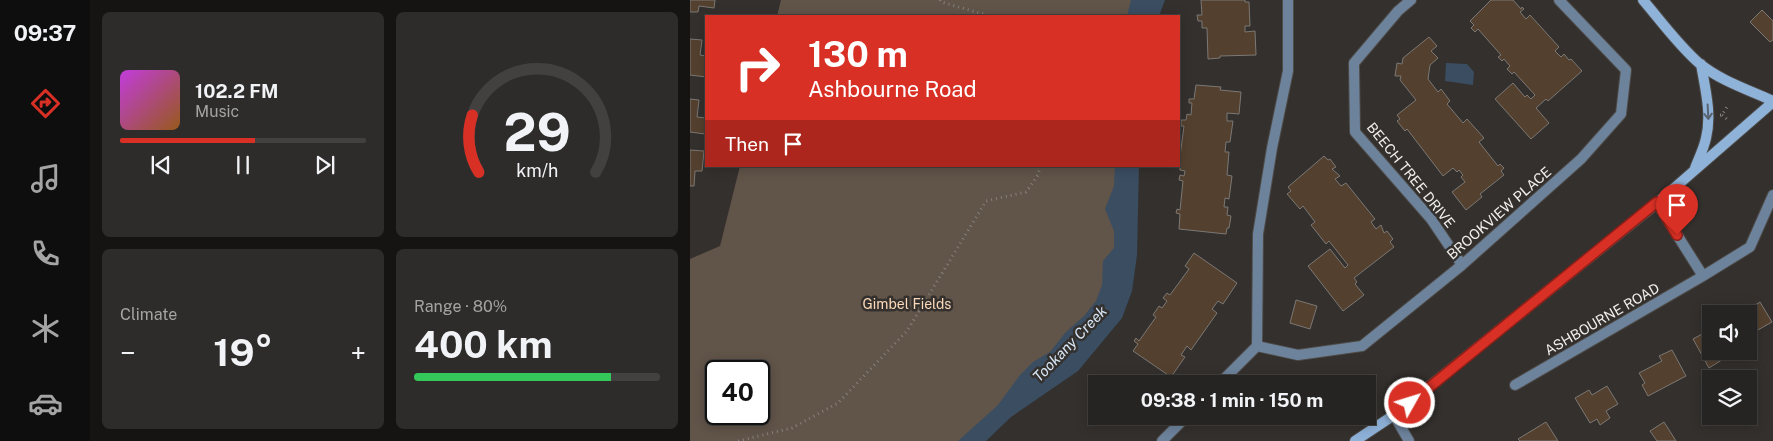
<!DOCTYPE html>
<meta charset="utf-8">
<style>
:root{--surface:#262422;--page:#2e2c2a;--text:#f1f3f6;--muted:#a4a4a5;--line:#424140;--accent:#d93025}
body{margin:0;font-family:"Public Sans",sans-serif;background:var(--page);color:var(--text);height:100vh;display:flex;flex-direction:column;font-size:19px;white-space:nowrap}
*{box-sizing:border-box;margin:0}
p{font-size:16px;color:var(--muted)}
.icon{flex:none;width:28px;height:28px;fill:none;stroke:currentColor;stroke-width:2;stroke-linecap:round;stroke-linejoin:round}
.map{position:relative;flex:1;overflow:hidden}
.side{display:flex;flex-direction:column;gap:12px;padding:12px;background:#151413;width:600px}
.side>*{flex:none}
.guide{position:absolute;left:15px;top:15px;width:475px;height:152px;border-radius:0px;box-shadow:0 2px 12px #0003,0 0 0 1px var(--line);background:#d93025;color:#fff;overflow:hidden}
.tools{position:absolute;left:1012px;top:305px;display:grid;gap:10px}
.tools a{display:grid;place-items:center;width:55px;height:55px;border-radius:0px;background:var(--surface);box-shadow:0 2px 12px #0003,0 0 0 1px var(--line);font-size:25px}
.speed{position:absolute;left:15px;top:360px;display:flex;gap:10px;font-size:25px;font-weight:700;text-align:center}
.speed>*{display:grid;place-content:center;width:65px;height:65px;border-radius:50%;background:var(--surface);box-shadow:0 2px 12px #0003,0 0 0 1px var(--line);line-height:1}
.speed .limit{border:2px solid #111;border-radius:8px;background:#fff;color:#111}
.pin{position:absolute;display:grid;place-items:center;width:42px;height:42px;color:#fff;margin:-51px -21px;border-radius:50% 50% 50% 0;rotate:-45deg;box-shadow:0 0 5px #0007}
.pin .icon{rotate:45deg}
.me{position:absolute;width:55px;margin:-28px;rotate:51deg;stroke-linejoin:round;filter:drop-shadow(0 0 4px #0008)}
.turn{display:flex;align-items:center;gap:18px;height:105px;padding:0 20px;font-size:22px}
.turn .icon{width:65px;height:65px;stroke-width:2.5}
.turn b{display:block;font-size:35px;line-height:42px}
.then{display:flex;align-items:center;height:48px;padding:0 20px;background:#0003;gap:10px;font-size:19px}
.big{font-size:38px;font-weight:700;line-height:1.1}
.side .tile{flex:1;display:flex;flex-direction:column;justify-content:center;gap:8px;min-width:0;padding:0 18px;border-radius:8px;background:var(--page)}
.side .dial{align-items:center;gap:0}
.dial svg{height:130px;overflow:visible;fill:none;stroke:var(--line);stroke-width:7;stroke-linecap:round;text-anchor:middle}
.dial text{fill:var(--text);stroke:none}
.song{display:flex;align-items:center;gap:15px}
.cover{width:60px;height:60px;border-radius:8px;background:linear-gradient(135deg,hsl(290 70% 55%),hsl(30 70% 35%))}
.played{height:5px;border-radius:2px;background:linear-gradient(90deg,var(--accent) 55%,var(--line) 55%)}
.keys{display:flex;justify-content:space-around;direction:ltr}
.heat{display:flex;justify-content:space-between;align-items:center;font-size:28px;direction:ltr}
.charge{height:8px;border-radius:4px;background:linear-gradient(90deg,#34c759 80%,var(--line) 0)}
.side .tiles{flex:1;display:grid;gap:12px;grid-template-columns:repeat(2,1fr)}
.trip{position:absolute;left:398px;top:375px;width:288px;height:50px;border-radius:0px;background:var(--surface);box-shadow:0 2px 12px #0003,0 0 0 1px var(--line);font-weight:700;line-height:50px;text-align:center}
main{display:flex;flex:1;min-height:0}
.tab-bar{display:flex;flex-direction:column;width:90px;justify-content:space-around;align-items:center;background:#0f0e0e;color:var(--muted)}
.tab-bar .icon{width:35px;height:35px}
.tab-bar .on{color:var(--accent)}
.tab-bar b{font-size:22px;color:var(--text)}
.map>svg:first-child{display:block}
.green{fill:#615449;fill-rule:evenodd}
.water{fill:#3b4d61}
.building{fill:#54402e;stroke:#7b7875}
.lines{fill:none;stroke-linecap:round;stroke-linejoin:round}
.street-casing{stroke:#4e4b48;stroke-width:12}
.secondary-casing{stroke:#4e4b48;stroke-width:12}
.path{stroke:#83817e;stroke-width:3;stroke-dasharray:1 4;stroke-linecap:butt}
.street{stroke:#6d839c;stroke-width:10}
.secondary{stroke:#8fb2d9;stroke-width:10}
.oneway{stroke:#586472}
.route-casing{stroke:#8d1f18;stroke-width:12}
.route{stroke:#d93025;stroke-width:9}
.labels{text-anchor:middle;stroke-width:5;stroke-linejoin:round;paint-order:stroke}
.street-label{font-size:14px;fill:#f1efed;stroke:#33302d}
.park-label{font-size:14px;fill:#fcd9ba;stroke:#33302d}
.water-label{font-size:15px;font-style:italic;fill:#d6e5f6;stroke:#33302d}
</style>
<main>
<nav class="tab-bar">
<b>09:37</b>
<svg class="icon on" aria-label="directions" viewBox="0 0 24 24"><path d="M12 3l9 9-9 9-9-9zM9 14v-3h6M13 9l2 2-2 2"/></svg>
<svg class="icon" aria-label="music" viewBox="0 0 24 24"><path d="M9 18V5l10-2v13"/><circle cx="6" cy="18" r="3"/><circle cx="16" cy="16" r="3"/></svg>
<svg class="icon" aria-label="phone" viewBox="0 0 24 24"><path d="M5 4h4l2 5-3 2q2 4 5 5l2-3 5 2v4C11 20 4 13 5 4z"/></svg>
<svg class="icon" aria-label="climate" viewBox="0 0 24 24"><path d="M12 3v18M4 7l16 10M4 17L20 7"/></svg>
<svg class="icon" aria-label="car" viewBox="0 0 24 24"><path d="M5 17H2v-5l4-1 3-4h7l3 4 3 1v5h-3M9 17h6M6 11h13"/><circle cx="7" cy="17" r="2"/><circle cx="17" cy="17" r="2"/></svg>
</nav>
<section class="side">
<div class="tiles">
<div class="tile">
<div class="song"><i class="cover"></i><div><b>102.2 FM</b><p>Music</p></div></div>
<div class="played"></div>
<div class="keys"><svg class="icon" aria-label="previous" viewBox="0 0 24 24"><path d="M18 5L8 12l10 7zM5 5v14"/></svg><svg class="icon" aria-label="pause" viewBox="0 0 24 24"><path d="M8 5v14M16 5v14"/></svg><svg class="icon" aria-label="next" viewBox="0 0 24 24"><path d="M6 5l10 7-10 7zM19 5v14"/></svg></div>
</div>
<div class="tile dial"><svg viewBox="0 0 100 80">
<path d="M14 69A42 42 0 1 1 86 69"/>
<path d="M14 69A42 42 0 0 1 10 34" stroke="#d93025"/>
<text x="50" y="56" font-size="32" font-weight="700">29</text>
<text x="50" y="72" font-size="11">km/h</text>
</svg></div>
<div class="tile"><p>Climate</p>
<div class="heat"><a>−</a><b class="big">19°</b><a>+</a></div>
</div>
<div class="tile"><p>Range · 80%</p><b class="big">400 km</b><div class="charge"></div></div>
</div>
</section>
<div class="map">
<svg width="1083" height="441" viewBox="0 0 1083 441">
<rect width="100%" height="100%" fill="#33302d"/>
<path class="green" d="M91,0H449L447,16H87Z
M50,166H434L433,269L386,331L279,441H0V259L30,246ZM26,371H69V414H26Z"/>
<path class="water" d="M441,0H475L469,16H437Z
M756,63L777,64L784,72L783,85L755,81Z
M425,166H449L447,255L442,291L432,318L388,371L321,417L296,441H268L308,405L330,375L343,362L360,352L375,333L394,316L406,301L412,285L413,261L424,248V231L415,209L424,186Z"/>
<path class="building" d="M0,0H25L24,8L9,6L8,12H0Z
M511,0H555V2H559L560,26H555V32L565,31L566,55L530,56V58L518,59L517,28H512V21H508L507,15H512Z
M801,0H823L831,9L832,7L834,9L830,12L836,19L840,15L869,47L865,51L871,57L874,54L879,60L881,59L892,71L858,101L856,99L846,108L859,123L841,139L805,99L823,83L835,97L837,95L841,99L845,95L824,72L822,74L817,69L820,66L814,59L812,61L808,57L811,55L788,29L785,32L781,28L784,25L780,21Z
M1072,10L1083,21V40L1080,42L1060,22Z
M739,37L747,46L741,51L748,58L740,65L738,79L748,92L751,89L760,101L757,104L773,123L777,119L794,138L789,142L808,166L810,164L814,168L811,171L814,175L790,194L792,197L776,210L762,192L775,182L771,177L773,175L769,170L767,172L763,168L753,176L717,129L715,131L707,121L710,119L707,115L726,100L710,80L711,76H705L707,63L712,64L713,58Z
M0,39L12,40L10,55L16,56V77L0,75Z
M506,85L531,87L530,90L551,92L549,114L537,113V121H543L540,142H536L535,152H539L537,175L542,176L539,199L535,198L534,207H538L537,215L541,216L539,228H537L536,234L489,229L490,214L486,213L487,209L490,210L493,181L489,180L490,175L494,176L495,171L490,170V164H489L494,126H491V120H496L497,114L501,115L502,103H499V99H504Z
M0,99L9,100L7,117L16,118L15,134L0,132Z
M0,150L14,151L12,171H5L4,186H0Z
M634,156L638,160L640,159L646,167L642,169L650,176L645,179L651,186L656,183L685,219L681,222L686,229L691,225L694,233L697,231L703,239L700,242L704,247L664,278L667,282L665,284L674,295L653,311L618,266L640,249L655,268L658,265L639,241L636,244L621,225L625,222L613,206L610,209L597,194L601,191L598,187Z
M504,253L547,283L533,304L528,301L522,309L527,313L501,350L497,346L491,355L495,357L481,377L443,351L448,344L444,341L446,338L449,341L466,317L463,315L469,306L472,308L477,301L473,298L477,293L480,295L499,269L495,266Z
M606,300L627,306L620,329L600,323Z
M1070,302L1082,322L1059,335V314H1051Z
M1021,329V351H1031L1035,358L1019,368L1003,339Z
M982,350L996,376L958,396L952,385L955,383L949,373L972,361L969,356Z
M917,386L928,404L916,411L920,418L910,425L907,419L900,423L885,398L899,390L902,395Z
M856,422L868,441H830L828,439Z
M974,422L986,441H967L960,431Z"/>
<g class="lines">
<defs>
<path id="street" d="M721,0L708,11L664,63L665,132L741,219L772,265
M967,203L1013,276
M567,346L608,355L672,346L772,265L891,159L931,114L936,70L869,0
M529,384L567,346L568,234L582,148L598,71V0
M825,385L1013,276L1060,247L1083,195
M704,415L719,441
M472,441L497,416"/>
<path id="secondary" d="M953,0C971,21 989,46 1010,64C1031,81 1059,90 1083,101
M1005,168C1009,158 1014,148 1016,138C1022,114 1015,88 1011,64
M665,441L704,415L967,203L1083,102"/>
</defs>
<use href="#street" class="street-casing"/>
<use href="#secondary" class="secondary-casing"/>
<path class="path" d="M250,0L251,2L300,16
M1030,115H1032L1037,107
M1032,115L1038,120
M48,441L102,428L148,403L217,331L296,201L336,192L348,175L350,166"/>
<use href="#street" class="street"/>
<use href="#secondary" class="secondary"/>
</g>
<defs><path id="oneway-shaft" d="M-6 0H5M1.5-3L5.5 0L1.5 3" fill="none" stroke-width="1.6" stroke-linecap="round" stroke-linejoin="round" transform="scale(1.25)"/></defs>
<use class="oneway" href="#oneway-shaft" transform="translate(1018 112) rotate(87)"/>
<g class="lines">
<defs>
<path id="route" d="M720,403L967,202L987,235"/>
</defs>
<use href="#route" class="route-casing"/>
<use href="#route" class="route"/>
</g>
<g class="labels">
<g class="street-label">
<text transform="translate(721 175) rotate(51)" y="5">BEECH TREE DRIVE</text>
<text transform="translate(809 213) rotate(-41)" y="5">BROOKVIEW PLACE</text>
<text transform="translate(912 319) rotate(-30)" y="5">ASHBOURNE ROAD</text>
</g>
<g class="park-label">
<text x="217" y="309">Gimbel Fields</text>
</g>
<g class="water-label">
<text transform="translate(380 344) rotate(-46)" y="5">Tookany Creek</text>
</g>
</g>
</svg>
<div class="tools">
<a><svg class="icon" aria-label="sound" viewBox="0 0 24 24"><path d="M4 9h4l5-4v14l-5-4H4zM17 9q2 3 0 6"/></svg></a>
<a><svg class="icon" aria-label="layers" viewBox="0 0 24 24"><path d="M12 4l9 5-9 5-9-5zM3 14l9 5 9-5"/></svg></a>
</div>
<div class="speed"><div class="limit">40</div></div>
<div class="pin" style="left:987px;top:235px;background:#d93025"><svg class="icon" aria-label="arrive" viewBox="0 0 24 24"><path d="M6 21V4h12l-3 4 3 4H6"/></svg></div>
<svg class="me" style="left:720px;top:403px" viewBox="-20 -20 40 40"><circle r="17" fill="#d93025" stroke="#fff" stroke-width="3"/><path d="M0-11L8 9 0 5-8 9z" fill="#fff"/></svg>
<div class="trip">09:38 · 1 min · 150 m</div>
<div class="guide">
<div class="turn"><svg class="icon" aria-label="right" viewBox="0 0 24 24"><path d="M7 20v-9h11M14 6l5 5-5 5"/></svg><div><b>130 m</b>Ashbourne Road</div></div>
<div class="then">Then<svg class="icon" aria-label="arrive" viewBox="0 0 24 24"><path d="M6 21V4h12l-3 4 3 4H6"/></svg></div>
</div>
</div>
</main>
